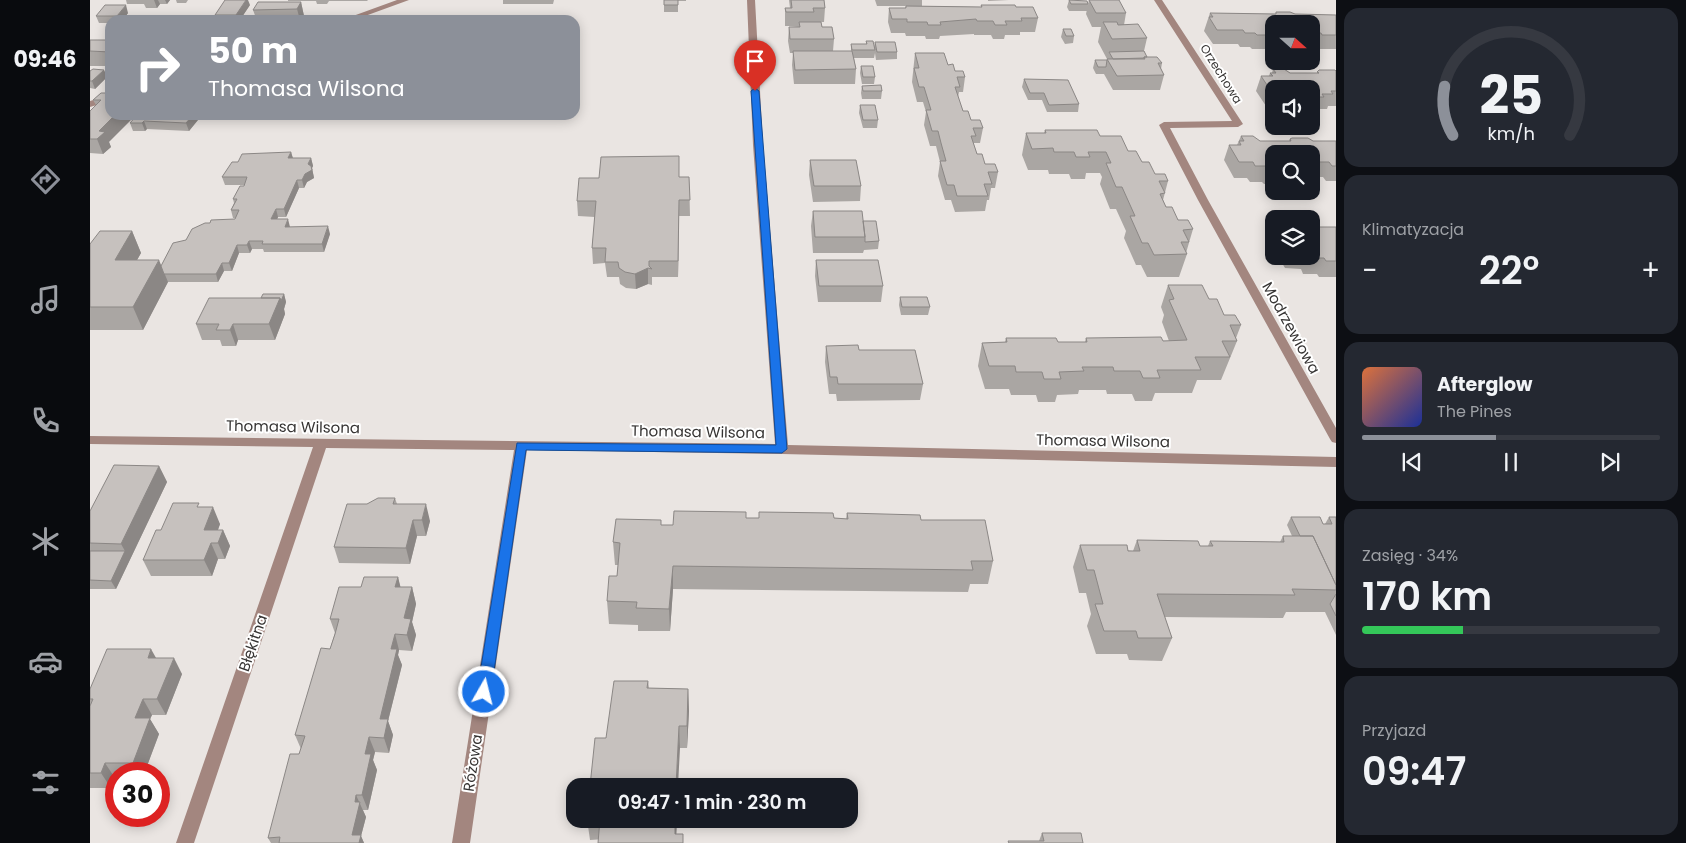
<!DOCTYPE html>
<html lang="pl">
<meta charset="utf-8">
<style>
:root{--surface:#171b24;--page:#242831;--text:#f1f3f6;--muted:#9ea1a6;--line:#363941;--accent:#8c9099}
body{margin:0;font-family:Poppins,sans-serif;background:var(--page);color:var(--text);height:100vh;display:flex;flex-direction:column;font-size:19px;white-space:nowrap}
*{box-sizing:border-box;margin:0}
p{font-size:16px;color:var(--muted)}
.icon{flex:none;width:28px;height:28px;fill:none;stroke:currentColor;stroke-width:2;stroke-linecap:round;stroke-linejoin:round}
.map{position:relative;flex:1;overflow:hidden}
.sheet{display:flex;flex-direction:column;gap:8px;padding:8px;background:#0d0f14;width:350px}
.sheet>*{flex:none}
.guide{position:absolute;left:15px;top:15px;width:475px;height:105px;border-radius:15px;box-shadow:0 2px 12px #0003;background:#8c9099;color:#fff;overflow:hidden}
.needle{width:32px;rotate:111deg}
.controls{position:absolute;left:1175px;top:15px;display:grid;gap:10px}
.controls a{display:grid;place-items:center;width:55px;height:55px;border-radius:10px;background:var(--surface);box-shadow:0 2px 12px #0003;font-size:25px}
.speed{position:absolute;left:15px;top:762px;display:flex;gap:10px;font-size:25px;font-weight:700;text-align:center}
.speed>*{display:grid;place-content:center;width:65px;height:65px;border-radius:50%;background:var(--surface);box-shadow:0 2px 12px #0003;line-height:1}
.speed .limit{border:8px solid #d22;background:#fff;color:#111}
.pin{position:absolute;display:grid;place-items:center;width:42px;height:42px;color:#fff;margin:-51px -21px;border-radius:50% 50% 50% 0;rotate:-45deg;box-shadow:0 0 5px #0007}
.pin .icon{rotate:45deg}
.me{position:absolute;width:55px;margin:-28px;rotate:8deg;stroke-linejoin:round;filter:drop-shadow(0 0 4px #0008)}
.turn{display:flex;align-items:center;gap:18px;height:105px;padding:0 20px;font-size:22px}
.turn .icon{width:65px;height:65px;stroke-width:2.5}
.turn b{display:block;font-size:35px;line-height:42px}
.big{font-size:38px;font-weight:600;line-height:1.1}
.sheet .card{flex:1;display:flex;flex-direction:column;justify-content:center;gap:8px;min-width:0;padding:0 18px;border-radius:15px;background:var(--page)}
.sheet .dial{align-items:center;gap:0}
.dial svg{height:130px;overflow:visible;fill:none;stroke:var(--line);stroke-width:7;stroke-linecap:round;text-anchor:middle}
.dial text{fill:var(--text);stroke:none}
.song{display:flex;align-items:center;gap:15px}
.cover{width:60px;height:60px;border-radius:8px;background:linear-gradient(135deg,hsl(20 70% 55%),hsl(230 70% 35%))}
.played{height:5px;border-radius:2px;background:linear-gradient(90deg,var(--accent) 45%,var(--line) 45%)}
.keys{display:flex;justify-content:space-around;direction:ltr}
.heat{display:flex;justify-content:space-between;align-items:center;font-size:28px;direction:ltr}
.charge{height:8px;border-radius:4px;background:linear-gradient(90deg,#34c759 34%,var(--line) 0)}
.trip{position:absolute;left:476px;top:778px;width:292px;height:50px;border-radius:15px;background:var(--surface);box-shadow:0 2px 12px #0003;font-weight:600;line-height:50px;text-align:center}
main{display:flex;flex:1;min-height:0}
.tab-bar{display:flex;flex-direction:column;width:90px;justify-content:space-around;align-items:center;background:#090b0e;color:var(--muted)}
.tab-bar .icon{width:35px;height:35px}
.tab-bar .active{color:var(--accent)}
.tab-bar b{font-size:22px;color:var(--text)}
.map>svg:first-child{display:block}
.lines{fill:none;stroke-linecap:round;stroke-linejoin:round}
.minor{fill:#a3867f;fill-rule:evenodd}
.wall{fill:#aaa6a3}
.shaded-wall{fill:#8b8785}
.building{fill:#c6c1be;stroke:#8b8785}
.route{fill:#1a73e8;stroke:#114b97}
.labels{text-anchor:middle;stroke-width:4;stroke-linejoin:round;paint-order:stroke}
.far-street-label{font-size:12px;fill:#363433;stroke:#fff}
.street-label{font-size:15px;fill:#363433;stroke:#fff}
</style>
<main>
<nav class="tab-bar">
<b>09:46</b>
<svg class="icon active" aria-label="directions" viewBox="0 0 24 24"><path d="M12 3l9 9-9 9-9-9zM9 14v-3h6M13 9l2 2-2 2"/></svg>
<svg class="icon" aria-label="music" viewBox="0 0 24 24"><path d="M9 18V5l10-2v13"/><circle cx="6" cy="18" r="3"/><circle cx="16" cy="16" r="3"/></svg>
<svg class="icon" aria-label="phone" viewBox="0 0 24 24"><path d="M5 4h4l2 5-3 2q2 4 5 5l2-3 5 2v4C11 20 4 13 5 4z"/></svg>
<svg class="icon" aria-label="climate" viewBox="0 0 24 24"><path d="M12 3v18M4 7l16 10M4 17L20 7"/></svg>
<svg class="icon" aria-label="car" viewBox="0 0 24 24"><path d="M5 17H2v-5l4-1 3-4h7l3 4 3 1v5h-3M9 17h6M6 11h13"/><circle cx="7" cy="17" r="2"/><circle cx="17" cy="17" r="2"/></svg>
<svg class="icon" aria-label="filters" viewBox="0 0 24 24"><path d="M4 7h16M4 17h16"/><circle cx="9" cy="7" r="2"/><circle cx="15" cy="17" r="2"/></svg>
</nav>
<div class="map">
<svg width="1246" height="843" viewBox="0 0 1246 843">
<rect width="100%" height="100%" fill="#eae5e2"/>
<g class="lines">
<path class="minor" d="M307,0H319L264,20H252Z
M657,0H665L673,145L698,445L1246,457V467L692,454L437,450L380,843H362L424,450L236,448L104,843H86L223,447L0,444V436L685,444L663,145Z
M1064,0H1072L1153,124L1148,127L1080,128L1118,200L1246,428V443L1242,442L1240,439L1108,200L1069,125L1074,122L1142,121Z
M20,95V101L0,107V101Z"/>
</g>
<path class="wall" d="M36,0H80L77,4H70L67,8H56L54,4H37Z
M86,0H98L96,3H87Z
M198,0H278L277,1H239L237,4H227L226,1H198Z
M413,0H464L463,4H413Z
M574,0H596V1H588V12H574Z
M699,0H734L735,8L734,22H731L732,27L744,39L743,51H761V44H776V41L784,47L785,42L807,52V59L786,60L785,53L784,58H764L766,69L765,84H704L702,65L703,53H700L698,41L699,27L709,26H695V8H700Z
M785,0H832V6L891,7V5L926,7L948,18L945,32H930V35H915L914,39H903L901,35H884V34L850,36L849,39H836L835,36H816L815,33H801L798,22L799,8H815L816,6H787Z
M898,0H919L898,1Z
M979,0L998,4L997,11H979L977,7Z
M999,0L1036,13L1034,25L1057,38L1054,51L1057,57L1072,63L1071,69L1074,75L1070,90H1023L1014,74H1006L1003,68L1005,60H1017V59L1008,42L1011,27H1002L996,14Z
M211,2L214,16L212,20H77L125,18V15L160,5L151,18H166L163,10Z
M38,13L33,20H20V23H9L6,16Z
M1120,13L1246,15V49H1227L1225,47H1221V24H1184V49H1162L1160,47H1150L1148,44H1123L1114,31Z
M973,29L984,36L983,43L975,44L971,37Z
M0,40H20V66H0Z
M825,53L858,65L865,71L875,77L873,92H869L868,97L873,111L881,120L893,128L890,143H884V145L887,154L895,164L908,172L905,188H901L899,200H897L895,211L865,212L861,200H855L848,176L850,162L846,146H840L834,125L836,112L833,102H827L822,82Z
M771,66L785,77L784,84H772L770,73Z
M1183,69L1200,73H1227V72L1246,71V106H1238L1237,109H1229L1228,112H1221V89H1184V106H1176L1166,91L1171,76H1179L1180,73H1182Z
M14,70L17,77L5,89L0,88V71Z
M934,79L989,104L988,112H957L952,100H938L932,87Z
M772,86L792,91L791,99H772L771,93Z
M11,93L19,142L21,147L13,154L0,153V111L6,105L3,100Z
M770,105L788,120L787,128H773L769,113Z
M112,115L99,131L57,129L55,131H43L40,123Z
M955,130L1010,136L1038,151L1065,174L1078,181L1073,200L1076,207L1088,220L1103,229L1096,253L1097,254L1089,277H1057L1051,265H1046L1034,238L1036,231L1026,209H1020L1010,184L1012,177L1010,173H996L995,179H981L979,174H959L958,170H938L932,155L936,133H954Z
M1151,136L1170,141H1199L1200,139L1223,141H1246V181H1236L1233,177H1221V154H1184V184H1174L1172,182H1160L1157,178H1144L1134,160L1139,145H1147Z
M201,152L203,158H221L223,166L222,168L224,178L217,182L214,188H209L196,217H188L187,219L200,227L240,234L234,252H174L173,249H162L160,253H149L142,271H134L128,282H78L53,330H0V244L42,231L51,253L47,260L71,266L96,240L120,223L145,219V218H143L141,210L144,203L143,199L155,185H135L132,177L148,162Z
M720,160L771,186L770,201L723,202L719,175Z
M589,177H599L600,216H589L588,277H562V285L558,284L546,289L536,288L530,284L529,277H517L515,263L503,264L502,248L505,217L488,216L487,201Z
M723,211L773,221L789,241L788,249L774,250L773,253H723L721,226Z
M1223,227H1246V277H1229L1227,274H1213L1211,269L1195,268L1189,258L1182,257L1179,252L1182,245L1181,243L1184,235V256H1221Z
M726,260L793,286L791,302H728L725,276Z
M1078,285L1119,299L1134,315L1151,325L1146,338L1147,341L1131,380H1107L1102,393H1065L1062,401H1045L1042,394H1017L1016,390H989L988,394L967,395L965,402H948L946,395H921L919,389H895L888,366L892,343L915,342L916,338L968,342H995L996,338L1079,341L1072,322L1074,315L1071,307Z
M194,294L196,302L194,309L195,314L185,340H148L146,346H132L130,340H112L106,324L171,298Z
M810,297L840,307L838,315H811L809,305Z
M736,346L769,350L833,384L830,400L747,401L746,394H739L735,362Z
M69,466L77,482L26,589H0V511Z
M305,498L307,504L340,521L336,536H327L320,564L249,563L244,547L277,504Z
M111,507L130,524L128,530H133L140,546L135,559H128L122,576H61L53,560L71,530Z
M669,512L744,518L756,519L757,513L831,520L903,561L898,584H880L878,592L583,589L580,631H548V625L519,624L517,601L527,576L528,565H525L523,542L572,525H583L656,518H669Z
M1201,517L1233,524H1235L1239,517H1246V635L1235,612H1196L1193,618L1075,617L1082,638L1072,661L1039,660L1037,654H1006L997,626L1001,614L996,593H989L983,567L990,545L1043,551L1047,540L1110,546H1118L1120,541L1190,542L1193,536H1202L1197,525Z
M308,577L310,587H322L326,604L322,622L326,635L322,651L309,650L308,655L312,665L298,721L303,735L299,753L285,752L283,760L287,770L278,810H273L276,817L271,836L274,843H181L178,838L211,749L205,735L240,649L245,633L240,619L271,587Z
M66,658L92,674L76,715H62L60,719L69,734L54,774H26V778H25L21,788H0V689Z
M558,681L559,688L598,689L599,711L597,748H590L516,738Z
M497,819H587L586,834L500,840Z
M952,833L993,843H918V841H949Z"/>
<path class="shaded-wall" d="M64,0H68L70,4L67,8Z
M75,0H80L77,4Z
M156,0H158L160,5L150,20H147L146,15Z
M211,2L214,16L212,20H210L207,9Z
M36,5L38,13L33,20H29L27,16Z
M14,70L17,77L5,89L2,81Z
M25,115H46L19,142L21,147L13,154L7,139L9,131Z
M103,115H112L99,131L96,123Z
M54,121L57,129L55,131L52,123Z
M201,152L203,159L198,158Z
M221,158L223,166L222,168L224,178L217,182L214,188L212,180Z
M207,180L209,188L196,217L194,209Z
M589,200V216L588,277V261Z
M186,209L188,217L184,227L181,219Z
M198,219L200,227H195Z
M238,226L240,234L234,252L232,244Z
M42,231L51,253L34,283L25,260Z
M159,241L162,249L160,253L157,245Z
M147,245L149,253L142,271L139,263Z
M69,260L78,282L53,330L43,307Z
M132,263L134,271L128,282L126,274Z
M558,268V284L546,289L545,274Z
M194,294L196,302L194,309L195,314L185,340L179,324L190,298Z
M143,324L148,340L146,346L140,330Z
M69,466L77,482L26,589L21,581L35,551L31,544Z
M336,504L340,521L336,536L332,520Z
M123,507L130,524L123,543H121L128,559L122,576L114,560V530Z
M323,520L327,536L320,564L316,548Z
M133,530L140,546L135,559L128,543Z
M583,566V589L580,631L579,609Z
M308,577L312,593L305,587Z
M322,587L326,604L322,622L326,635L322,651L317,635L314,618Z
M305,634L309,650L308,655L312,665L298,721L303,735L299,753L294,738L290,719L301,649Z
M61,649L70,665L58,658Z
M84,658L92,674L76,715L67,699Z
M598,689L599,711L597,748V726Z
M53,699L62,715L60,719L69,734L54,774H50L43,763L45,718Z
M589,726L590,748L588,786H586Z
M279,737L285,752L283,760L287,770L278,810L272,795L275,754Z
M15,763L25,778L21,788L11,773Z
M266,795L276,817L271,836L274,843H266L262,835L265,802Z
M585,819H587L586,843L585,834Z"/>
<path class="building" d="M135,0H156L146,15H125Z
M574,0H588V5H574Z
M701,0H734L735,8H723L724,12H696L695,8H702Z
M979,0L997,1L998,4H981Z
M999,0H1029L1036,13H1006Z
M168,2H211L207,9L163,10Z
M15,5H36L27,16H6Z
M891,5H925L926,7H943L948,18H931L932,21H915L917,25H905L903,21H887L886,19L850,22L851,25H838L837,22H817V19H802L799,8H816V6L892,7Z
M1186,12H1200L1205,14L1246,15V35H1232L1231,33H1221V24H1184V35H1167L1165,33H1155L1153,30H1127L1119,17H1123L1120,13L1186,14Z
M79,18H173L172,20H77Z
M709,22H731L732,27H742L744,39H700L699,27H710Z
M1013,22H1027L1028,25L1048,24L1057,38L1022,39Z
M973,29H981L984,36H976Z
M0,40H20V52L0,51Z
M776,41H783L785,50H762L761,44H777Z
M785,42H805L807,52H787Z
M703,51H762L766,69L705,70Z
M1054,51L1057,57H1054V58L1023,59L1019,52Z
M825,53H854L858,65L863,64L865,71H873L875,77H867L870,87H865L873,111H878L881,120H890L893,128H883L886,136H881L887,154H892L895,164H905L908,172H898L902,184H894L898,196H867L864,185H857L850,161H856L851,143L848,131H842L836,110H841L834,87H829L824,68H829Z
M1054,57H1067L1072,63H1068L1074,75L1027,76L1017,59H1055Z
M1005,60H1017L1016,67H1008Z
M771,66H783L785,77H773Z
M3,69L14,70L2,81H0V71Z
M1183,69H1194L1200,73H1229L1227,72L1229,70H1245L1246,71V91H1241L1243,94H1232L1234,97H1221V89H1184V91H1181L1171,76H1183L1180,73H1186Z
M934,79L978,80L989,104L959,105L954,93H940Z
M791,85L792,91H773L772,86Z
M20,91V115H25L9,131L15,132L7,139H0V111L11,100H3L11,93H18Z
M770,105H785L788,120H773Z
M47,115H103L96,123L54,121L52,123H40Z
M955,130H1007L1010,136H1031L1038,151H1046L1052,162H1059L1065,174H1075L1078,181H1069L1075,193L1070,194L1076,207H1082L1088,220H1098L1103,229L1093,230L1099,242H1091L1097,254L1064,255L1058,243H1052L1040,216H1045L1032,187H1026L1016,163H1021L1016,152H998L1000,157H986L984,152H964L963,148L942,149L936,133H956Z
M1151,136H1163L1170,141H1201L1200,139L1202,138H1218L1223,141H1246V166H1242L1239,162H1221V154H1184V169H1179L1178,166H1165L1163,162H1149L1139,145H1151L1149,141H1154Z
M201,152L198,158H221L218,164L221,166L222,170L215,174L212,180H207L194,209H186L181,219H198L195,227L238,226L232,244H172L173,241H159L157,245H147L139,263H132L126,274H74L71,266L83,243L96,240L102,229L115,223H120L121,220L145,219L149,210H141L147,199H143L150,186H154L157,177H132L142,162H148L152,154Z
M589,156V177H599L600,200H589L588,261H559V266L562,269L558,268L545,274L535,272L529,268L528,262H515L516,248H502L506,201H487L489,178H509L511,157Z
M720,160H766L771,186H724Z
M723,211H772L775,237H725Z
M773,221H786L789,241L775,242V237Z
M1221,226L1223,227H1246V261H1236L1234,258H1220L1219,256H1221Z
M10,231H42L25,260H69L43,307H0V244Z
M726,260H788L793,286H729Z
M1078,285H1112L1119,299H1127L1134,315H1145L1151,325H1140L1147,341H1132L1140,357H1105L1111,370H1067L1070,378H1053L1050,371H1024L1023,367H992L994,371L969,372L971,379H954L952,372H926L925,366H899L892,343L917,342L916,338H966L968,342H997L996,338L1071,337L1073,341L1097,340L1079,300L1084,299Z
M173,294H194L191,301L190,298H171Z
M810,297H837L840,307H812Z
M119,298H190L179,324H143L140,330H126L129,324H106Z
M768,345L769,350H825L833,384H748L747,377H740L736,346Z
M24,465L69,466L31,544L0,543V511Z
M288,498H305L303,504H336L332,520H323L316,548L244,547L257,504H277Z
M83,503H109L107,507H123L114,530H133L128,543H121L114,560H53L66,530H71Z
M584,511L656,512V518H669V512L743,513L744,518L758,519L757,513L830,515L831,520H895L903,561H881L883,570L583,566L579,609L546,608L547,602L517,601L519,576H527L530,543L523,542L526,519L571,520V525H583Z
M1201,517H1230L1233,524H1242L1239,517H1246V585L1223,536H1210Z
M1193,536H1223L1246,585V590L1202,589L1205,595L1067,594L1082,638H1048L1046,631H1014L1005,604H1013L1004,570H997L990,545H1037L1038,551H1050L1047,540L1108,541L1110,546H1123L1120,541L1194,542Z
M0,551H35L21,581L0,580Z
M274,577H308L305,587H322L314,618L321,619L317,635L305,634L301,649H307L290,719H298L294,738L279,737L275,754H281L272,795H266L265,802H270L262,835H271L269,843H189L190,837L178,838L200,754H209L215,736L205,735L231,648L240,649L245,634L249,619H240L249,587H271Z
M1246,594V616L1240,604Z
M17,649H61L58,658H84L67,699H53L45,718H60L43,763H15L11,773H0V706L3,699H0V689Z
M524,681H558L557,688L598,689L597,726H589L586,786H500L505,738H516Z
M497,819H585V834H593V843H508L510,819Z
M952,833H991L993,843H919L918,841H954Z"/>
<path class="route" d="M665,88L669,91L697,449L692,453L436,450L401,692L399,696L394,698L389,696L387,692L427,443L686,445L661,91Z"/>
<g class="labels">
<g class="far-street-label">
<text transform="translate(1131 74) rotate(58)" y="4">Orzechowa</text>
</g>
<g class="street-label">
<text transform="translate(1201 328) rotate(61)" y="5">Modrzewiowa</text>
<text transform="translate(203 427) rotate(1)" y="5">Thomasa Wilsona</text>
<text transform="translate(608 432) rotate(1)" y="5">Thomasa Wilsona</text>
<text transform="translate(1013 441) rotate(1)" y="5">Thomasa Wilsona</text>
<text transform="translate(163 643) rotate(-71)" y="5">Błękitna</text>
<text transform="translate(383 763) rotate(-81)" y="5">Różowa</text>
</g>
</g>
</svg>
<div class="controls">
<a><svg class="needle" viewBox="-14 -14 28 28"><path d="M0-13l5 13h-10z" fill="#e53935"/><path d="M0 13l5-13h-10z" fill="#9ea1a6"/></svg></a>
<a><svg class="icon" aria-label="sound" viewBox="0 0 24 24"><path d="M4 9h4l5-4v14l-5-4H4zM17 9q2 3 0 6"/></svg></a>
<a><svg class="icon" aria-label="search" viewBox="0 0 24 24"><circle cx="10" cy="10" r="6"/><path d="M15 15l6 6"/></svg></a>
<a><svg class="icon" aria-label="layers" viewBox="0 0 24 24"><path d="M12 4l9 5-9 5-9-5zM3 14l9 5 9-5"/></svg></a>
</div>
<div class="speed"><div class="limit">30</div></div>
<div class="pin" style="left:665px;top:91px;background:#d93025"><svg class="icon" aria-label="arrive" viewBox="0 0 24 24"><path d="M6 21V4h12l-3 4 3 4H6"/></svg></div>
<svg class="me" style="left:394px;top:692px" viewBox="-20 -20 40 40"><circle r="17" fill="#1a73e8" stroke="#fff" stroke-width="3"/><path d="M0-11L8 9 0 5-8 9z" fill="#fff"/></svg>
<div class="trip">09:47 · 1 min · 230 m</div>
<div class="guide">
<div class="turn"><svg class="icon" aria-label="right" viewBox="0 0 24 24"><path d="M7 20v-9h11M14 6l5 5-5 5"/></svg><div><b>50 m</b>Thomasa Wilsona</div></div>
</div>
</div>
<section class="sheet">
<div class="card dial"><svg viewBox="0 0 100 80">
<path d="M14 69A42 42 0 1 1 86 69"/>
<path d="M14 69A42 42 0 0 1 9 39" stroke="#8c9099"/>
<text x="50" y="56" font-size="32" font-weight="700">25</text>
<text x="50" y="72" font-size="11">km/h</text>
</svg></div>
<div class="card"><p>Klimatyzacja</p>
<div class="heat"><a>−</a><b class="big">22°</b><a>+</a></div>
</div>
<div class="card">
<div class="song"><i class="cover"></i><div><b>Afterglow</b><p>The Pines</p></div></div>
<div class="played"></div>
<div class="keys"><svg class="icon" aria-label="previous" viewBox="0 0 24 24"><path d="M18 5L8 12l10 7zM5 5v14"/></svg><svg class="icon" aria-label="pause" viewBox="0 0 24 24"><path d="M8 5v14M16 5v14"/></svg><svg class="icon" aria-label="next" viewBox="0 0 24 24"><path d="M6 5l10 7-10 7zM19 5v14"/></svg></div>
</div>
<div class="card"><p>Zasięg · 34%</p><b class="big">170 km</b><div class="charge"></div></div>
<div class="card"><p>Przyjazd</p><b class="big">09:47</b></div>
</section>
</main>
